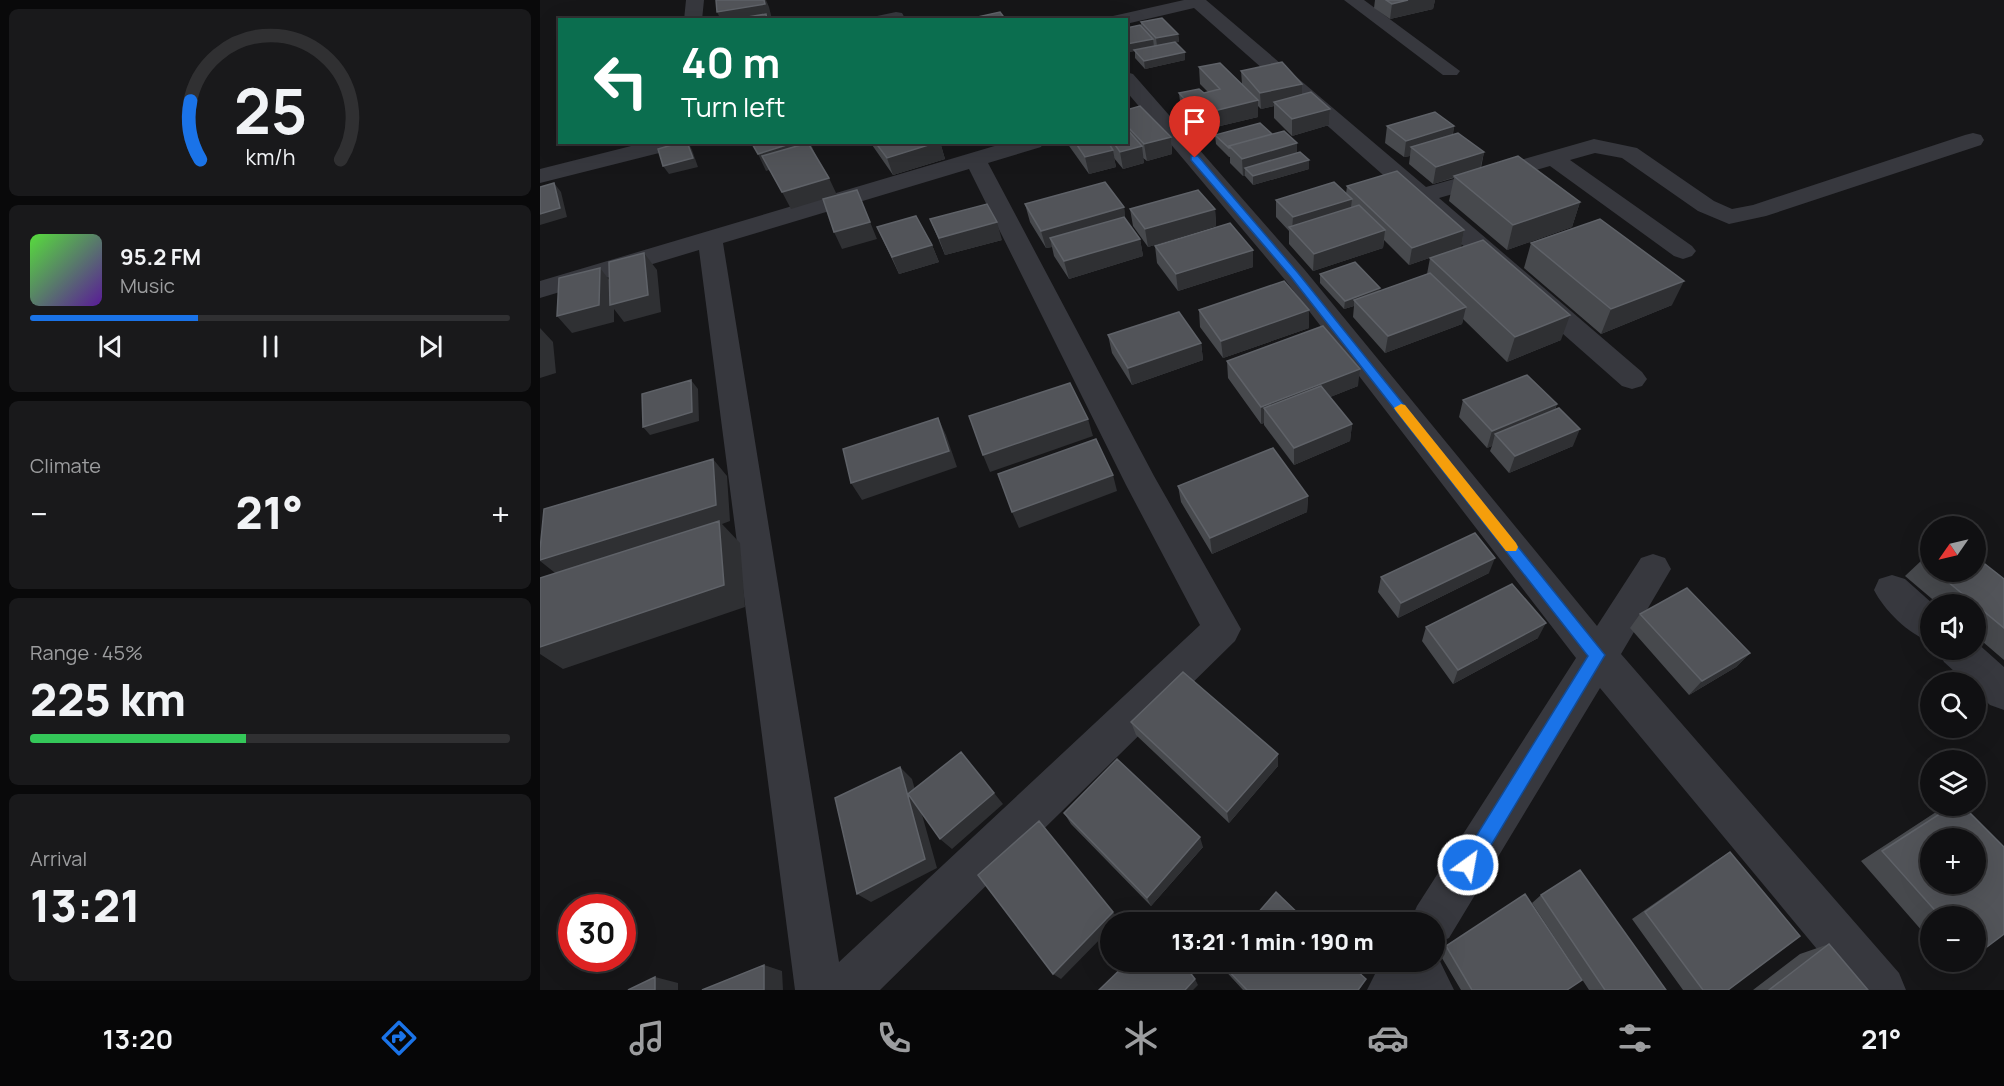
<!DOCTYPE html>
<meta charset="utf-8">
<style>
:root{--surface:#101012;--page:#19191b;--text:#f1f3f6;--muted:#9c9d9f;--line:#303032;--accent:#1a73e8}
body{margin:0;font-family:Manrope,sans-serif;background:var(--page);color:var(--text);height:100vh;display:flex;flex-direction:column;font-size:22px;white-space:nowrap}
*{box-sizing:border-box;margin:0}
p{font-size:20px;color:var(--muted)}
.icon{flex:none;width:33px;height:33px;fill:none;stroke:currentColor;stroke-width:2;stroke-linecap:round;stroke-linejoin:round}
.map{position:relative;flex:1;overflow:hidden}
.drawer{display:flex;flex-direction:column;gap:9px;padding:9px;background:#09090a;width:540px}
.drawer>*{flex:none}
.banner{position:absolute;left:18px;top:18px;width:570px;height:126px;border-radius:0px;box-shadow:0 6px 24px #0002,0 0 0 2px var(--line);background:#0b6e4f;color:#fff;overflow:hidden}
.needle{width:39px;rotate:236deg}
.fabs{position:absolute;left:1380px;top:516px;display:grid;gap:12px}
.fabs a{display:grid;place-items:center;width:66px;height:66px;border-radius:50%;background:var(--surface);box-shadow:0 6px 24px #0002,0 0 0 2px var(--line);font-size:30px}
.speed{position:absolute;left:18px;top:894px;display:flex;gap:12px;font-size:30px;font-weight:700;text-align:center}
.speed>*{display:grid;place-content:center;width:78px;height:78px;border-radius:50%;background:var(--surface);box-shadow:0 6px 24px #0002,0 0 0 2px var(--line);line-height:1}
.speed .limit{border:9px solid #d22;background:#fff;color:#111}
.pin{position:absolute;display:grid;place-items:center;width:51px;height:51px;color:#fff;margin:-62px -26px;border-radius:50% 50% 50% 0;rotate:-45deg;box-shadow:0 0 6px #0007}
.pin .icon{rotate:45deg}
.me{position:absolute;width:66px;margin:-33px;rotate:32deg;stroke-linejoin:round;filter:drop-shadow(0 0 4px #0008)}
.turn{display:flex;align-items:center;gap:21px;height:126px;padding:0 24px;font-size:27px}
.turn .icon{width:78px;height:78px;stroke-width:2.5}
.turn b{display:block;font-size:42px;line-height:51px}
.big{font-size:45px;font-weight:800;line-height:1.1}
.drawer .tile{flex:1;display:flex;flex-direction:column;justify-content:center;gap:9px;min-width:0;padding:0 21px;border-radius:9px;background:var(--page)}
.drawer .dial{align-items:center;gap:0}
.dial svg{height:156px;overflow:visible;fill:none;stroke:var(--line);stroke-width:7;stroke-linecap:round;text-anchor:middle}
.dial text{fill:var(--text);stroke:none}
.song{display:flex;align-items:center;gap:18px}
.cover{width:72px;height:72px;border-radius:9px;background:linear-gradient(135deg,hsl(110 70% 55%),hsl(270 70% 35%))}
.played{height:6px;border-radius:3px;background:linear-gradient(90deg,var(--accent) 35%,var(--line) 35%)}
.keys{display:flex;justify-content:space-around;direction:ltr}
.heat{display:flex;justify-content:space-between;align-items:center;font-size:33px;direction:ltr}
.charge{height:9px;border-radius:4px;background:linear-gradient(90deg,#34c759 45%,var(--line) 0)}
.trip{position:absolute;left:560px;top:912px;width:345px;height:60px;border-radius:30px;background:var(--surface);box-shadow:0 6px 24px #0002,0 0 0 2px var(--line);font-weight:800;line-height:60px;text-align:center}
.tabs{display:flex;height:96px;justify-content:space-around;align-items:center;background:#060607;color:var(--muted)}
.tabs .icon{width:42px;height:42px}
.tabs .current{color:var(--accent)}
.tabs b{font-size:27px;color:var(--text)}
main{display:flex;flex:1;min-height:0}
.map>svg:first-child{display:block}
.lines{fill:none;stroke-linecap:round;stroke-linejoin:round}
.minor{fill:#37383e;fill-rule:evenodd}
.wall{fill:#47494d}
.shaded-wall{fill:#2f3033}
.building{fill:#525459;stroke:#5f6268;stroke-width:1.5;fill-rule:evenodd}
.route{fill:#1a73e8;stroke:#114b97;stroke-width:1.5}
.slow{fill:#f59e0b}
</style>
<main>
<section class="drawer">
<div class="tile dial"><svg viewBox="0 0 100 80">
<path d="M14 69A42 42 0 1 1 86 69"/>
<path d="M14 69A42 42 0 0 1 9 39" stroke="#1a73e8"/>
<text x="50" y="56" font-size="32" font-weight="700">25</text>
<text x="50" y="72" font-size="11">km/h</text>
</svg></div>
<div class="tile">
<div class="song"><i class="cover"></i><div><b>95.2 FM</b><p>Music</p></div></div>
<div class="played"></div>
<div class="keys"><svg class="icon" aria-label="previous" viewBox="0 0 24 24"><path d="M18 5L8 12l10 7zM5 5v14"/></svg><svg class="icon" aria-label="pause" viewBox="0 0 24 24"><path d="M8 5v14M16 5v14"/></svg><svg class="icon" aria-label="next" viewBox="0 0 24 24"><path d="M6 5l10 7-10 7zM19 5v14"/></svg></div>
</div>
<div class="tile"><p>Climate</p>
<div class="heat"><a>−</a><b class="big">21°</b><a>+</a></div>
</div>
<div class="tile"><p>Range · 45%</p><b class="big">225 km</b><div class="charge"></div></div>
<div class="tile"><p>Arrival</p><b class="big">13:21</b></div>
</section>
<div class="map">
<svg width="1464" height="990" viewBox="0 0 1464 990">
<rect width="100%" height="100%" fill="#161618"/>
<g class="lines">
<path class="minor" d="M146,0H164L162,20H144Z
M644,0H666L886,187L1054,139L1097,148L1174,201L1192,209L1213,205L1425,135L1433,133L1441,135L1444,140L1441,145L1226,216L1189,224L1158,211L1082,158L1055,153L1030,160L1152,246L1156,251L1152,256L1143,259L1134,256L1010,166L899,198L1102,372L1107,379L1102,386L1092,389L1082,386L654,8L586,24V20H570L573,16Z
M804,0H824L920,71L917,75H903Z
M356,12L362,13L366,20H334L337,16Z
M586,72L593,74L764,269L1057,626L1101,558L1113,554L1125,558L1131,569L1081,654L1359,973L1366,990H1311L1060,688L909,938L894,945V922H870L877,906L1036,658L746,281L586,91Z
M107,142H146L143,147L0,183V169Z
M468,142H504L501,147L448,163L614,476L701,629L695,641L340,990H255L159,250L0,298V281ZM429,169L586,485L660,625L299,962L183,243Z
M1352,575L1365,579L1393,604H1390V641C1369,635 1344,610 1334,590L1339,579Z
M1436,642L1464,667V710L1450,705L1436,692V682H1426L1404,662L1398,650H1436Z
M894,949L914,990H827L841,962H894Z"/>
</g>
<path class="wall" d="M835,0H895L893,9L850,19L834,8Z
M601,22L638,34L639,42H635L645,60L605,69L595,58V51L588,52L586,50V28L601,26Z
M659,67L702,84L701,71L762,95L790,109L789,125L752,136L734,118V106L721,109L718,106V117L659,131L641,110L639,93H664L668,92L660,84Z
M586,110L631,137L632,154L607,161L603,158L604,163L583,169L574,158L576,167L549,174L527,143L586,142Z
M847,126H914L913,134L944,152L941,168L1040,202L1032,227L967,250L909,201L914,178L893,184L869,164L870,156L864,157L845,143Z
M732,134L757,153L769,160V169L713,185L705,176H703L690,163V157H689L676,144L675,135Z
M330,142H400L405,159L353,175Z
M807,186L924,230L921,247L869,265L844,240L843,248L773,271L749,244V231L736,217V200L806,194Z
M485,204L584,207L585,219L600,239L603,256L529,279L514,256L512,247L506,248L490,222Z
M590,209H675L676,226L608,247L593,226Z
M390,219L462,240L405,255Z
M337,227L392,245L399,262L359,274Z
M991,243L1132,305L1061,334L984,268Z
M615,246L713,250V267L638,291L617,263Z
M890,258L1021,340L967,362L923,319L922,324L845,353L813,317L814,306L804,309L780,283V274L840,291L887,274Z
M659,310L769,328L683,358L660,327Z
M568,335L661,343L663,360L592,385L572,353Z
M687,361L818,386L790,397L812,424L810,441L754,465L724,425V423L721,424L688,378Z
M923,400L1017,404L1015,410L1033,446L969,473L950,451L952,446L947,448L919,417Z
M638,486L768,496L767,512L672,554L641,502Z
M1390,555V572H1436L1464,579V660L1436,636V604H1398L1365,576L1382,560Z
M949,573L858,618L838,592L841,577Z
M1100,614L1210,653L1196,667L1149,695L1090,628Z
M886,627L998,638L913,684L882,641Z
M591,722L738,766L689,823L596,735Z
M1409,806H1423L1436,916H1390V940L1321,861L1396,812Z
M524,813L663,847L611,906L531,824Z
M1190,852L1188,990H1143L1092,919L1174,862Z
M1001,895L1126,990H1049L992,903Z
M1289,944L1328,990H1213L1260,954Z
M906,946L1027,990H921L899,953Z
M679,962H807L826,979L819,990H703L681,966Z"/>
<path class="shaded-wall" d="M224,0H226L229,7L232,19L181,20L177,12Z
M868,0H895L893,9L850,19L852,4Z
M638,34L639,42L617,46L616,38Z
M613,39L614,47L588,52L587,44Z
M645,52V60L605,69L604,61Z
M762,84V100L734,102V106L721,109L720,93Z
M586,90H587L590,106L586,107Z
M718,100V117L659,131L658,115Z
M790,109L789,125L752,136V119Z
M914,126L911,143L871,147L870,156L864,157L866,141Z
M631,137L632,154L607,161L604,144Z
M148,142L152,150L158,167L129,174L123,166Z
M256,142H270L276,156L226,171L218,154Z
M398,142H400L405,159L353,175L347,158Z
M757,143V160L705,168V176H703L702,159Z
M602,146L604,163L583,169L580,152Z
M573,150L576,167L549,174L545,157Z
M944,152L940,169L893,184L896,167Z
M769,160V169L713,185V176Z
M289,178L297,195L251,209L242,192Z
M14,183L21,192L27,217L0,225V214Z
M317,190L337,239L302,249L294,232Z
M812,199L810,216L752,231L753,217Z
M1040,202L1032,227L967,250L973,225Z
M584,207L586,225L510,238L512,247L506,248L501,231Z
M675,209L676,226L608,247L605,229Z
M457,222L462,240L405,255L399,238Z
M845,230L843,248L773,271L774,254Z
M924,230L921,247L869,265L872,248Z
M600,239L603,256L529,279L524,261Z
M392,245L399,262L359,274L352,257Z
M713,250V267L638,291L636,274Z
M104,253L117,270L121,312L84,322L74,309V322L32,333L17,316L60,268L73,285Z
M1144,281L1132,305L1061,334L1071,309Z
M840,288L839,297L814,300V306L804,309L805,301Z
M926,307L922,324L845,353L848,336Z
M769,310V328L683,358L681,341Z
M1030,315L1021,340L967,362L975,337Z
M0,328L13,342L16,373L0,378Z
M661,343L663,360L592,385L588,368Z
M820,369L818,386L733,420L724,408V423L721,424V407Z
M151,380L158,389L159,421L110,435L103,427Z
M1017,404L1010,421L955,434L952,446L947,448L952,431Z
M398,418L406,435L417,467L322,500L311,483Z
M548,419L553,436L450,472L443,455Z
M812,424L810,441L754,465V448Z
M1040,429L1033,446L969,473L975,456Z
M173,459L187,476L190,521L182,524L200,543L205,607L23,669L0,654V647L19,576L0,561V560Z
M573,475L577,491L479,528L472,512Z
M768,496L767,512L672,554L670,538Z
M955,558L949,573L858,618L861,603Z
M1006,623L998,638L913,684L918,670Z
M1210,653L1196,667L1149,695L1162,681Z
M421,752L463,804L412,849L400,839Z
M738,754V766L689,823L687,812Z
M360,767L372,779L397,868L331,902L317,894Z
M660,837L663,847L611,906L607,898Z
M573,912L579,920L576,922H570V929L521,979L513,974Z
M224,965L242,971L243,990H224Z
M115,977L138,983V990H115Z
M655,979L658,985L653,990H645Z"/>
<path class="building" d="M176,0H224L225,4L177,12Z
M846,0H868L852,4Z
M460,12L466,20H424Z
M226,14L227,20H190Z
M622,18L638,34L616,38L601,22Z
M600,25L613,39L587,44L586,43V28Z
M635,42L645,52L604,61L594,50Z
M742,62L762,84L720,93L701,71Z
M680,63L718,100L658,115L639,93L659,89L664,93L680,89L659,67Z
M771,92L790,109L752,119L734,102Z
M600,106L631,137L604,144L586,125V110Z
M895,112L914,126L866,141L847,126Z
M720,123L732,134L689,146L690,148H689L675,135Z
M586,128L602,146L580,152L573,142H586Z
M744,131L757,143L702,159L689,146Z
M918,133L944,152L896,167L871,147Z
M142,142H147L153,158L123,166L118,149Z
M211,142H256L218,154Z
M335,142H398L347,158Z
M535,142H568L573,150L545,157Z
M268,143L289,178L242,192L222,156Z
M760,152L769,160L713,176L705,168Z
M978,156L1040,202L973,225L914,176Z
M857,171L924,230L872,248L807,186Z
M565,182L584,207L501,231L485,204Z
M794,182L812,199L753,217L736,200Z
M14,183L20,208L0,214V187Z
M317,190L330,222L294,232L283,199Z
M658,190L675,209L605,229L590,209Z
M447,204L457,222L399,238L390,219Z
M819,205L845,230L774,254L749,227Z
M376,216L392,245L352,257L337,227Z
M584,217L600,239L524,261L510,238Z
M1060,219L1144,281L1071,309L991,243Z
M690,223L713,250L636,274L615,246Z
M943,240L1030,315L975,337L890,258Z
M104,253L108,295L70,305L69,262Z
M815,262L840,288L805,301L780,274Z
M60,268L59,305L17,316L19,278Z
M890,273L926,307L848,336L814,300Z
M744,281L769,310L681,341L659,310Z
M639,312L661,343L588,368L568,335Z
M783,326L820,369L721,407L687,361Z
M987,375L1017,404L952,431L923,400Z
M151,380L152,412L103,427L102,394Z
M530,383L548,419L443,455L429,416Z
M781,386L812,424L754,448L724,408Z
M1019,408L1040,429L975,456L955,434Z
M398,418L409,451L311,483L303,449Z
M556,439L573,475L472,512L458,474Z
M733,448L768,496L670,538L638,486Z
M173,459L176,505L0,560V550L4,509Z
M179,521L184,585L0,647V578Z
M935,533L955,558L861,603L841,577Z
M1390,555V567L1382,560Z
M1436,557L1464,579V628L1396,572H1436Z
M972,584L1006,623L918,670L886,627Z
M1147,588L1210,653L1162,681L1100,614Z
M643,672L738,754L687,812L591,722Z
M421,752L454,793L400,839L368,794Z
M577,759L660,837L607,898L524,813Z
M360,767L385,859L317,894L295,798Z
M1412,806H1423L1464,847V934L1436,955V916H1400L1342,851ZM1390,838H1436V884H1390Z
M499,821L573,912L513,974L438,875Z
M1190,852L1260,936L1188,990H1163L1105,912Z
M1040,870L1126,990H1065L1001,895Z
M736,892L767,922H710Z
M985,894L1042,980L1027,990H932L906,946Z
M1289,944L1328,990H1229Z
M588,962H642L655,979L645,990H559Z
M680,962H807L826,979L818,990H707Z
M224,965V990H162Z
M115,977V990H88Z"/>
<path class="route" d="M651,156H658L758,273L1065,655L935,872L928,874L922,872L919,865L922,859L1048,656L751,277L651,160Z"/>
<path class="slow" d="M861,404L865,405L976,543L978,547L976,551H966L856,411L854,408Z"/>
</svg>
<div class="fabs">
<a><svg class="needle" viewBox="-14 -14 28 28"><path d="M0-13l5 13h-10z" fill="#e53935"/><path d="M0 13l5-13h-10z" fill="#9c9d9f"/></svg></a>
<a><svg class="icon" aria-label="sound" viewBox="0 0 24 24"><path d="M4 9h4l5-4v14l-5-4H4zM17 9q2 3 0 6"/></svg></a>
<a><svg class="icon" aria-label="search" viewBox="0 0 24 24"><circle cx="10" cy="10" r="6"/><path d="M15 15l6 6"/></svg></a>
<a><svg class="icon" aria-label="layers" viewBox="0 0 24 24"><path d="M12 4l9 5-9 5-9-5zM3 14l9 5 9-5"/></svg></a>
<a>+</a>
<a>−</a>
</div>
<div class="speed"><div class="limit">30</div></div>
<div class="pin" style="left:655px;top:158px;background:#d93025"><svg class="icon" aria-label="arrive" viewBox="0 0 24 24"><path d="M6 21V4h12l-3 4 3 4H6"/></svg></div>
<svg class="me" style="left:928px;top:865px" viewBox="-20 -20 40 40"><circle r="17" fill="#1a73e8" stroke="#fff" stroke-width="3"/><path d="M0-11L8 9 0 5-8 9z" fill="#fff"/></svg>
<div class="trip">13:21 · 1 min · 190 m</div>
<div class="banner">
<div class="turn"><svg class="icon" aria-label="left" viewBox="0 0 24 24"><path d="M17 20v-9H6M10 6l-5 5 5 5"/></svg><div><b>40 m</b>Turn left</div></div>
</div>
</div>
</main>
<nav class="tabs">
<b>13:20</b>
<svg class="icon current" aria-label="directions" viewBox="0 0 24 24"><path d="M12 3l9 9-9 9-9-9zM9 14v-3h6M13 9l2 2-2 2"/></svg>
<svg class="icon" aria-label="music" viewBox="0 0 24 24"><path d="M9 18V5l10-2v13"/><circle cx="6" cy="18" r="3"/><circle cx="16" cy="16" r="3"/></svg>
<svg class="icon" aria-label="phone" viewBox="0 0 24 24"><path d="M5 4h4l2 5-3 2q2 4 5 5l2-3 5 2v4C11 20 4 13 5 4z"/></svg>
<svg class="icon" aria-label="climate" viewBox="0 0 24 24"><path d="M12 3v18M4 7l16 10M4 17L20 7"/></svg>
<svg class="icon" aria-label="car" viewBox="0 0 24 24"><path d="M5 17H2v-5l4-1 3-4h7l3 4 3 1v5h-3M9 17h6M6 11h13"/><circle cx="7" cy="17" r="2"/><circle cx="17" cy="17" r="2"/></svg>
<svg class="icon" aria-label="filters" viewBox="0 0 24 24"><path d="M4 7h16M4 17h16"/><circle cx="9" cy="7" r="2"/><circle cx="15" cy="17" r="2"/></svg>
<b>21°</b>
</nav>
